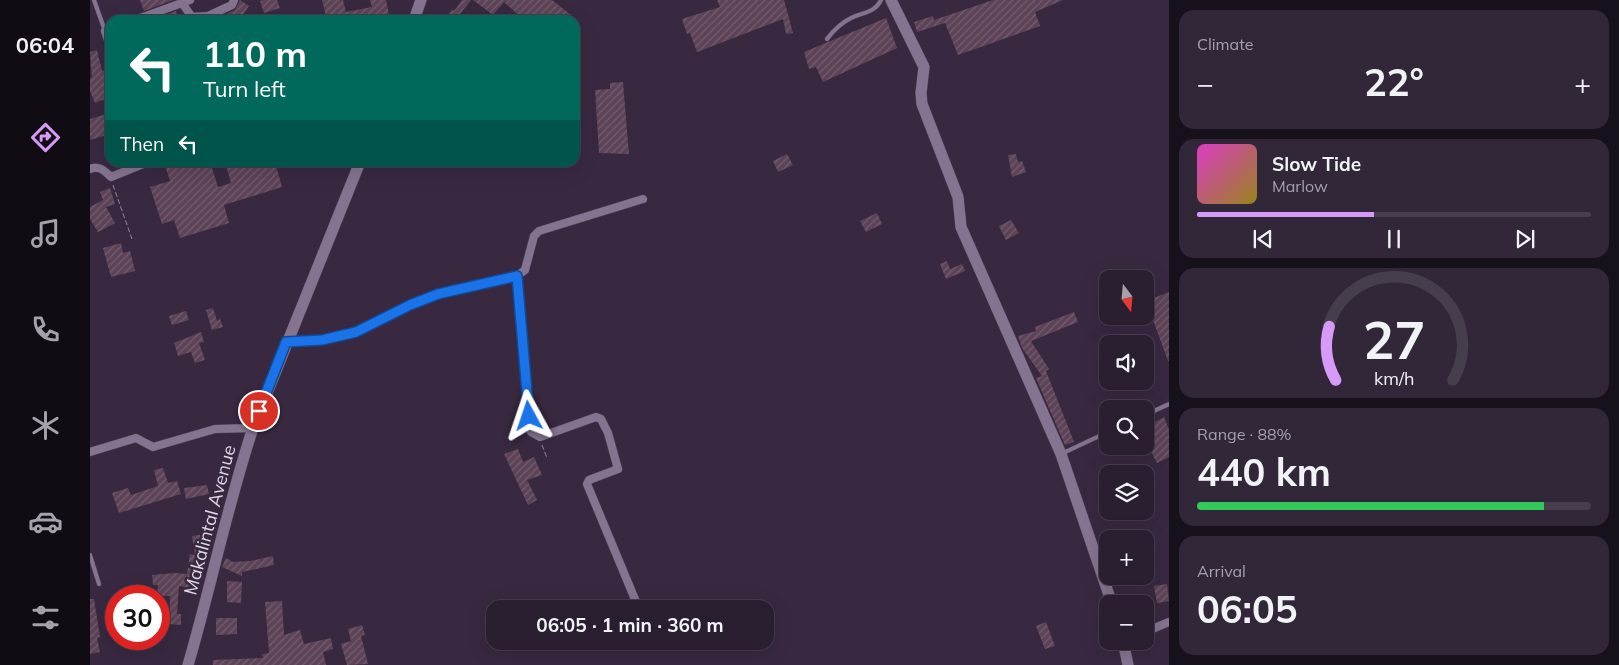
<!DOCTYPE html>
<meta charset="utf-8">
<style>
:root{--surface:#2a1f31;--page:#322739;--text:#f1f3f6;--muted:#a5a2ab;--line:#463d4d;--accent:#d89af8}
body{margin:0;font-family:Mulish,sans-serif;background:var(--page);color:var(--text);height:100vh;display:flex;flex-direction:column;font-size:19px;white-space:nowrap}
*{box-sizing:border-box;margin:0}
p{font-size:16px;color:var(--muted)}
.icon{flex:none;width:28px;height:28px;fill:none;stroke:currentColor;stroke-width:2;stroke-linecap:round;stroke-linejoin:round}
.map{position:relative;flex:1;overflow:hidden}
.drawer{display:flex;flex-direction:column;gap:10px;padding:10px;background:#17111b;width:450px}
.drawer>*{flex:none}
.guide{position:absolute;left:15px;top:15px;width:475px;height:152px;border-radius:15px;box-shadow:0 5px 20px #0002,0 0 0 1px var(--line);background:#00695c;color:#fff;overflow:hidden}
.needle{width:32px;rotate:164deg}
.fabs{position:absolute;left:1009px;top:270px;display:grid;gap:10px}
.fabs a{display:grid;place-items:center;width:55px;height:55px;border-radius:10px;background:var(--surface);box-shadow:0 5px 20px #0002,0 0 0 1px var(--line);font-size:25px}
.speed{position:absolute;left:15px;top:585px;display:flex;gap:10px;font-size:25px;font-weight:700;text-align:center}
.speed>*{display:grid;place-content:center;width:65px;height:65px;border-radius:50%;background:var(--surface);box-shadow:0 5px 20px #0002,0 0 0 1px var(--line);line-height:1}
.speed .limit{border:8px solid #d22;background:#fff;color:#111}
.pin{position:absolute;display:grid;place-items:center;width:42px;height:42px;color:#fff;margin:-21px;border:2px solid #fff;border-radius:50%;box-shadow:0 1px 5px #0007}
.me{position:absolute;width:55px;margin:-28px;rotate:355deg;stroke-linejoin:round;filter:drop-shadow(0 0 4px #0008)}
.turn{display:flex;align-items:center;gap:18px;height:105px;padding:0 15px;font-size:22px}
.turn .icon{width:65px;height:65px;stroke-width:2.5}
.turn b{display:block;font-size:35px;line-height:42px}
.then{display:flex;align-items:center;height:48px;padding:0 15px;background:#0003;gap:10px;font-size:19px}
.big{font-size:38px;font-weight:700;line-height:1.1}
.drawer .widget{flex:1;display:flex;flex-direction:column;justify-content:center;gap:8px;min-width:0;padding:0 18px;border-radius:15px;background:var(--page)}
.drawer .dial{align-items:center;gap:0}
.dial svg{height:130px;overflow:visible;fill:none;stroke:var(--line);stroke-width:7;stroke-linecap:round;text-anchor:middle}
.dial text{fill:var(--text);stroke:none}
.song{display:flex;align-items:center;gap:15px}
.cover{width:60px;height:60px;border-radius:8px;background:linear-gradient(135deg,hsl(310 70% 55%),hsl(50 70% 35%))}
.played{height:5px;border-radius:2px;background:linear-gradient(90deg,var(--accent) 45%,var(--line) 45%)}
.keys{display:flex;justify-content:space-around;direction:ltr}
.heat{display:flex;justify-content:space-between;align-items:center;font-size:28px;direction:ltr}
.charge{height:8px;border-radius:4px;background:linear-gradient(90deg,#34c759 88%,var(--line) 0)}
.trip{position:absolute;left:396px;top:600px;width:288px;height:50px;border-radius:15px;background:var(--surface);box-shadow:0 5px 20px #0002,0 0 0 1px var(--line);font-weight:700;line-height:50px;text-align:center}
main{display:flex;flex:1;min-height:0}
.dock{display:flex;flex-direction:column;width:90px;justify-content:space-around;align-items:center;background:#110c14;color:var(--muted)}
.dock .icon{width:35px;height:35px}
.dock .active{color:var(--accent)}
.dock b{font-size:22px;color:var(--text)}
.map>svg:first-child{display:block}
.building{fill:url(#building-hatch)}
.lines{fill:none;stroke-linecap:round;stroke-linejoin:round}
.lane-casing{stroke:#514559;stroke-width:5}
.street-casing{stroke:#514559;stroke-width:9}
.secondary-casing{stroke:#514559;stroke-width:12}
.path{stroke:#93879b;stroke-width:1;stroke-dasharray:5 2.5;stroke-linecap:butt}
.lane{stroke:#857490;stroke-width:4}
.street{stroke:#857490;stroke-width:8}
.secondary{stroke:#857490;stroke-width:11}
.route-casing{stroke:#114b97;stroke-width:12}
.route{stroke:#1a73e8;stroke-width:9}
.labels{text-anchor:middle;stroke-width:5;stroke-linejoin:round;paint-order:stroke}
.street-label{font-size:18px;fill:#e1d8e8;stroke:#382941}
</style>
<main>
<nav class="dock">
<b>06:04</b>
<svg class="icon active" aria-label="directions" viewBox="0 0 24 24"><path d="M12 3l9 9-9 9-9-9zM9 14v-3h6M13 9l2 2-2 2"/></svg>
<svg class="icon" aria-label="music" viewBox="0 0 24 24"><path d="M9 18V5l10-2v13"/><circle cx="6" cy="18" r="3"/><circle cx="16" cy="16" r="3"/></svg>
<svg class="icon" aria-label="phone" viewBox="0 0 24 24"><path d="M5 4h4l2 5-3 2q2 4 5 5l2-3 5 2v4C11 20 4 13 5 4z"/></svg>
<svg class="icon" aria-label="climate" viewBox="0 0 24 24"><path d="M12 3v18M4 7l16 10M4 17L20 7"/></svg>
<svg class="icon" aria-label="car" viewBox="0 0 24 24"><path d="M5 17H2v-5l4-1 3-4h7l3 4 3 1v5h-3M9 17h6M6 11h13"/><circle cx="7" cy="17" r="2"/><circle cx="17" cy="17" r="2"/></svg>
<svg class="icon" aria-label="filters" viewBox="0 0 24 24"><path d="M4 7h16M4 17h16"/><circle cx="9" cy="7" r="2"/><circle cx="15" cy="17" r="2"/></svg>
</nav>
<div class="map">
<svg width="1079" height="665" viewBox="0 0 1079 665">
<defs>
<pattern id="building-hatch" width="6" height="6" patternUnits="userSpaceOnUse" patternTransform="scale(1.25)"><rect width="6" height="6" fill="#5d4357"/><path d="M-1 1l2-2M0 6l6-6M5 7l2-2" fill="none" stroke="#745d6f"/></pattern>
</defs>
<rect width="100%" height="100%" fill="#382941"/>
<path class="building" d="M50,0H83L54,11Z
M150,0L159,6L149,20H123L145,10Z
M174,0H187L190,8L174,13L170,1Z
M232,0H253L256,12L282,7L280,0H296L300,20H237Z
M372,0H381L370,14L380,20H355L362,9L364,11Z
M383,0H462L481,15L476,20H434L414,2L403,15Z
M627,0H694L703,33L696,34L693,19L607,52L600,33L597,34L592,19L630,7Z
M903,0H973L945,12L950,26L868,55L855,23L827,32L824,22L843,16L844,20Z
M86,11L89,20H64V19Z
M796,18L807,48L733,82L726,67L719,69L714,52Z
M7,50L12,71L20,68V97L5,103L0,91V78H2L0,52Z
M533,82L539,154L509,153L505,90L520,89V83Z
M20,113V134L0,140V119Z
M697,154L703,165L688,172L683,161Z
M926,154L928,162L932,161L936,172L922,177L918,155Z
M74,162H120L128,187L141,183L135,162H185L192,187L134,205L139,223L90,238L84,220L72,224L60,187L80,181Z
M20,188L25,204L16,207L25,223L8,232L0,219V207L13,200L10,192Z
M787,213L792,224L776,232L770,221Z
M921,220L929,233L916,240L909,226Z
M31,243L33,253L40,251L45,271L21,277L13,248Z
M857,261L860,269L872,264L875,271L856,279L850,264Z
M1079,292V361H1078L1056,301Z
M123,308L127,321L130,319L133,327L122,330L116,310Z
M96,311L99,320L82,325L79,316Z
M984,312L988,322L941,341L959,369L956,371L984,442L975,445L946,378L952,376L932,348L928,336L946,331L945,327Z
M111,332L114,342L109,343L115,360L105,363L101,352L88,356L84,343Z
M1074,417L1079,430V457L1067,463L1058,446H1063L1055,428Z
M428,449L433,462L444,457L452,475L437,480L447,500L438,505L414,454Z
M73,468L78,483L87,481L91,494L29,513L22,493L38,488L41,495L68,486L64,470Z
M117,485L119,494L96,499L94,488Z
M115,534L118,549L112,550L109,570L105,569L102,588L89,586L87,614H91V625L79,624L80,596H67L68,585H63L62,575L85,573L97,574L100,554L105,555L102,536Z
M183,556L184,565L152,572V576L132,567L136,558L143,562L160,561Z
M137,581L152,582L151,603L137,602Z
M1077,584L1079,601L1067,603L1064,586Z
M0,599H4L10,637L7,638L10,652L0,654Z
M192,601L194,635L210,630L214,644L241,638L243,649L233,652L236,665H123V660L173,658L172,654L179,653L175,602Z
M126,618H147V634L126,635Z
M956,622L965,646L955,649L946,626Z
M272,625L275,635L271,636L278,664L257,665L251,644L261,641L258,629Z"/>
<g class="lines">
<defs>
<path id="lane" d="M4,0L15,31
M737,39C743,31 751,23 761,18C773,12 785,13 791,0
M1055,415L1079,404
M973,453L1018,432
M0,555L9,584"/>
<path id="street" d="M92,3L102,17L118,16L142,5L144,0
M45,20L100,0
M20,29L15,31L20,46
M0,169C9,165 15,171 21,177L58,162
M427,276L435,270L444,236L449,231L553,199
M196,342L232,340L266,332L320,305L349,293L427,276L441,432L450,437L506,417L511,419L518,433L528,469L499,480L497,484L549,609
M0,452L46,438L63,447L125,429L163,428
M1055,632L1079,622"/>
<path id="secondary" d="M801,0L834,67L831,93L832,104L868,197L871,227L971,454L1022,604
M324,20L331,0
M1033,641L1038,665
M98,665C121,587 137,506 163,428L270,162"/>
</defs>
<use href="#lane" class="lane-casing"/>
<use href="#street" class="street-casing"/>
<use href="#secondary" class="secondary-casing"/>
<path class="path" d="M23,185L42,239
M452,445L457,458"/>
<use href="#lane" class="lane"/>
<use href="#street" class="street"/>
<use href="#secondary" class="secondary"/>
</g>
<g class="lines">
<defs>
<path id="route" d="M169,411L196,342L232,340L266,332L320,305L348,294L427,276L439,416"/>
</defs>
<use href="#route" class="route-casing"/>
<use href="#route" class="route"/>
</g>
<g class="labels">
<g class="street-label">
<text transform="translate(120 520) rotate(-75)" y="6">Makalintal Avenue</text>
</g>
</g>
</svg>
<div class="fabs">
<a><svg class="needle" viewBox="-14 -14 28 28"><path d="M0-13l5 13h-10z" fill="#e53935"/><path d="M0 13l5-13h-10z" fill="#a5a2ab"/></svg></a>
<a><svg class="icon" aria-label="sound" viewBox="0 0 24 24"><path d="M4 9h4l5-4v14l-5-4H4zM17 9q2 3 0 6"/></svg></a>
<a><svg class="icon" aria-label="search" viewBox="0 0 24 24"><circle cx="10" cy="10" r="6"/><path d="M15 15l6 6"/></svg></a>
<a><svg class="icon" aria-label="layers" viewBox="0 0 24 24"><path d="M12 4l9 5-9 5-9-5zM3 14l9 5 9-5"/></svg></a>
<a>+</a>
<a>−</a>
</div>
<div class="speed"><div class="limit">30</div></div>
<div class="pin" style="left:169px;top:411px;background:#d93025"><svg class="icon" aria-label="arrive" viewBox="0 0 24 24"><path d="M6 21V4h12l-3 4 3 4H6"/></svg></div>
<svg class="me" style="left:439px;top:416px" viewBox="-20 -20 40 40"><path d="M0-17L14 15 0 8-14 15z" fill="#1a73e8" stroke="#fff" stroke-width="4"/></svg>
<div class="trip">06:05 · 1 min · 360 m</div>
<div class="guide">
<div class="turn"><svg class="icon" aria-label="left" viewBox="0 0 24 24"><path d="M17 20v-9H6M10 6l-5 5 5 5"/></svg><div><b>110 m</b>Turn left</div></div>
<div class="then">Then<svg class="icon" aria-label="left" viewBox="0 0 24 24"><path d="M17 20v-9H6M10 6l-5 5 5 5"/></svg></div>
</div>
</div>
<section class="drawer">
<div class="widget"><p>Climate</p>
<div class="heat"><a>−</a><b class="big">22°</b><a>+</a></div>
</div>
<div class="widget">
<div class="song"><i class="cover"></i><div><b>Slow Tide</b><p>Marlow</p></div></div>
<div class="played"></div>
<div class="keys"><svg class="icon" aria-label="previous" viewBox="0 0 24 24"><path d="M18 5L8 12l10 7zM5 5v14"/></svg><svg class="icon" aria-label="pause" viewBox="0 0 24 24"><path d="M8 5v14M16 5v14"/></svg><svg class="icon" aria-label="next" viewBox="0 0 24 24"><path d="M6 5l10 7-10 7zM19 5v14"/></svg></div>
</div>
<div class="widget dial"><svg viewBox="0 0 100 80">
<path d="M14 69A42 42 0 1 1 86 69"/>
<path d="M14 69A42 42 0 0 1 10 36" stroke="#d89af8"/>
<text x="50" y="56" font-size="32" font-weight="700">27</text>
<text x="50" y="72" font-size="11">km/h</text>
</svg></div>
<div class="widget"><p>Range · 88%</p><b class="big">440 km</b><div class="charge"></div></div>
<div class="widget"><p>Arrival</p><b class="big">06:05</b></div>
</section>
</main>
